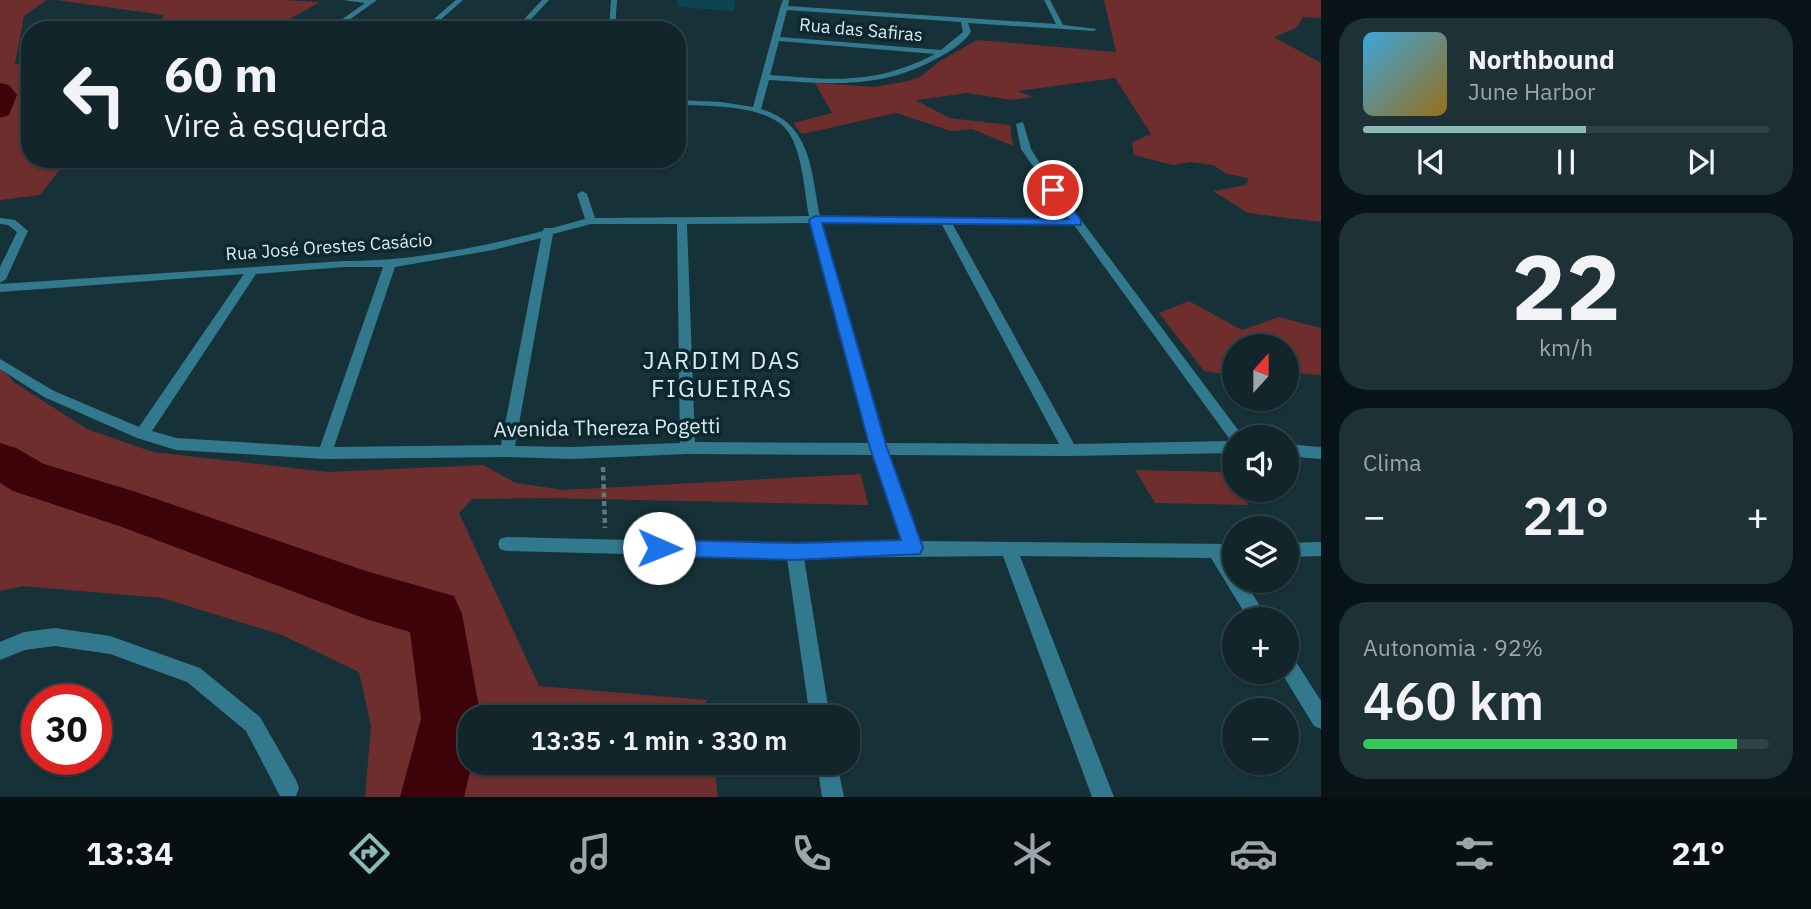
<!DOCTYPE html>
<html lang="pt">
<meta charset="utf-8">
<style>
:root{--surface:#11252b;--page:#1e3137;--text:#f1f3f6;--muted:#9ca5a9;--line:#304247;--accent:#8bbbb9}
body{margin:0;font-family:"IBM Plex Sans",sans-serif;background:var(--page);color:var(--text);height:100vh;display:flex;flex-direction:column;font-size:26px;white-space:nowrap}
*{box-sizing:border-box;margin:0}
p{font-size:23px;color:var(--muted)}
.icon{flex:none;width:38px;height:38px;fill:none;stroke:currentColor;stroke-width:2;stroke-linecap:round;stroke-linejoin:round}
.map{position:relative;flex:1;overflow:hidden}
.sheet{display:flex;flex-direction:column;gap:18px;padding:18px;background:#091418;width:490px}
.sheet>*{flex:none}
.banner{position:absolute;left:21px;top:21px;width:665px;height:147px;border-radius:28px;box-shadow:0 2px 5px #0004,0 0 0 2px var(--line);background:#11252b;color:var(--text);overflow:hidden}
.needle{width:46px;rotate:21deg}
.tools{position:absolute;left:1222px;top:334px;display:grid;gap:14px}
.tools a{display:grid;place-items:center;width:77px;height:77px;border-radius:50%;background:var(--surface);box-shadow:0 2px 5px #0004,0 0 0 2px var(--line);font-size:35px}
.speed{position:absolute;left:21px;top:684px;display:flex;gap:14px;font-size:35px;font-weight:700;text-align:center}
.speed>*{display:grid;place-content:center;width:91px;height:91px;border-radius:50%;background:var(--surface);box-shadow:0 2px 5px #0004,0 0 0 2px var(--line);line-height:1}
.speed .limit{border:10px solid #d22;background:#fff;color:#111}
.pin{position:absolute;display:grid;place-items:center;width:60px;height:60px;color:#fff;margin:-30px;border:4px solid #fff;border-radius:50%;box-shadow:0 2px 7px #0007}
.me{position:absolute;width:77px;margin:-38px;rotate:91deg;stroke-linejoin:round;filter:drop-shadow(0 0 5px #0008)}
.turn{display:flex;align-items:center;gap:24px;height:147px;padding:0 28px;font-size:32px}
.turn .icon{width:91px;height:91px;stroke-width:2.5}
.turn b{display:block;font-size:49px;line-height:60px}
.big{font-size:52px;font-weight:600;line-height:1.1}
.sheet .widget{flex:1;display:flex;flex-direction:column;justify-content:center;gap:10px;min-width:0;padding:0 24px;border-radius:28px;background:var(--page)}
.sheet .dial{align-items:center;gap:0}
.dial b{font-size:91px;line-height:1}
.song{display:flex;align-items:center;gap:21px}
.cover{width:84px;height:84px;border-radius:10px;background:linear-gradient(135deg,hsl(200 70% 55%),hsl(40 70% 35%))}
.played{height:7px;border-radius:4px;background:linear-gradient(90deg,var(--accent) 55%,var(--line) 55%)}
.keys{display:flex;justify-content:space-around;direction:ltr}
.heat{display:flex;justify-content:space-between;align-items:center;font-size:38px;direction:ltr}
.charge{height:10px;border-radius:5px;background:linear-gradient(90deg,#34c759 92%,var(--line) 0)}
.trip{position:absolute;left:458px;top:705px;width:402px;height:70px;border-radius:28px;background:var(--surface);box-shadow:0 2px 5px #0004,0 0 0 2px var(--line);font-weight:600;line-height:70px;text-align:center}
.menu{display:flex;height:112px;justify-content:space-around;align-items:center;background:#070f11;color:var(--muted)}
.menu .icon{width:49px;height:49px}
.menu .active{color:var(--accent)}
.menu b{font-size:32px;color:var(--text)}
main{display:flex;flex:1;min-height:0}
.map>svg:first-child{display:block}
.green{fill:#6e2e2e}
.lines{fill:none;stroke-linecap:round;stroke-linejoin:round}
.river{fill:#3d0308;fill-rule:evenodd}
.path{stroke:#60757c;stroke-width:4.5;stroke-dasharray:5 3.5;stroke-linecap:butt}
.service{fill:#33798e;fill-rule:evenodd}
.minor{fill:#33798e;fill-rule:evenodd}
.wall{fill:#0e4352}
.shaded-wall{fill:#0b3742}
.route{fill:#1a73e8;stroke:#114b97;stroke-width:2}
.labels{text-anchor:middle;stroke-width:7;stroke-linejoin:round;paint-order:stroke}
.far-street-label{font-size:18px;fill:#dae9ee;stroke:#0d272f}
.street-label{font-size:21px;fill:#dae9ee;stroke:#0d272f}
.quarter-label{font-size:24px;letter-spacing:2px;fill:#dae9ee;stroke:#0d272f}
</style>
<main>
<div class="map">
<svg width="1321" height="797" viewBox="0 0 1321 797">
<rect width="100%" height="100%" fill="#173139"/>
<path class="green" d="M0,0H47L24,16L15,64L30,66V159H68L40,195L0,200Z
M56,0H282L320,2L270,30H155L164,15Z
M1104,0H1321V18L1303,17L1296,28L1274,37L1321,63V222L1248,213L1213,191L1246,185L1249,178L1227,174L1213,165L1190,162L1173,165L1134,155L1132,142L1151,134L1115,78L1017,91L1033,97L1011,100L968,93L916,100L949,118L1010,125L1013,146L972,129L951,131L896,113L802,134L793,123L832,113L815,83L874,87L908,81L920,77L940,61L977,40L1116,52Z
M1189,301L1242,330L1279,317L1321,328V375L1286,372V346H1234V375L1204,371L1159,313Z
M0,367L15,383L87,429L153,452L328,472L483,465L516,483L563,490L861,474L868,505L545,498L472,499L459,513L539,686L706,700L708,717L471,718V763H714L718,797H365L371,726L359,672L282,635L162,598L23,586L0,591Z
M1135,470L1225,472L1234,483V490H1238L1249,505L1155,503Z"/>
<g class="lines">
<path class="river" d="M0,83L9,85L17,95L9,115L0,118Z
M0,443L16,448L44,464L136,492L366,571L454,596L462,614L481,718H471L472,763L464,797H400L421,719L410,632L366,619L122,527L13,491L0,483Z"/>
<path class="path" d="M603,467L605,528"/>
<path class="service" d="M55,628L110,636L200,668L260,717L296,780L299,788L296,796H280L246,731L187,682L110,654L55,646L25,650L0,660V642L24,632Z"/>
<path class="minor" d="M343,0H377L335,30H327L365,3Z
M456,0H463L429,30H421Z
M542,0H549L521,30H514Z
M611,0H617L615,30H609Z
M789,0L788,6L1056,24L1044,0H1050L1063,25L1097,29L1094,31L968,23L971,32C961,46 947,53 932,61C879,89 826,84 769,80L761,109C812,124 811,172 820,216L1070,219L1021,149L1016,124L1023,122L1031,149L1046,173L1244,438H1234V453L1070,456L890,455L919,541L1234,544V558H1230L1234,564V581H1245L1268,620H1249L1211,558L1020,556L1114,797H1092L1003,556L804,558L830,718H810L787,558L506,551L500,549L498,544L500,539L506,537L794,544L902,541L875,455L688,454L571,459L507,457L325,459L176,450L137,438L44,397L0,369V359L54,391L139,427L244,274L0,292V284L344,261C412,261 477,248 543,231L544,228H552L585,219L577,194L582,191L587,194L595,218L809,216C804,190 803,156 789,133C771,104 707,106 677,105V100L721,102L753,107L780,8L783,0ZM787,10L961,22L963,32L941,50L780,37ZM779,41L935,54C875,85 835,80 770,75ZM811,223L871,443L695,442L687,224ZM821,223H941L1059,444L886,443ZM952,223L1074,225L1231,441L1074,444ZM591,224H677L680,443L571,447L515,446L553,234ZM541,238L501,445L334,447L395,267L493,250ZM344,267H383L320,447L176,438L152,431L256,274Z
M0,218L15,220L28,231L6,279L0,283V267L17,232L8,225L0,224Z
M1286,444L1321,447V459L1286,456Z
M1321,542V556L1286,557V543Z
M1286,654L1293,657L1321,701V729L1314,726L1281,672H1286Z
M817,763H837L844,797H822Z"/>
</g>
<path class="wall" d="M677,0H738L734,11L677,7Z"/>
<path class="shaded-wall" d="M735,0H738L734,11Z"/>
<path class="route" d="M1053,187L1057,188L1081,220V225L822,223L887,448L923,548L920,554L794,560L659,556L652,554L649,548L652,542L659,540L794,543L901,540L870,448L809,220L815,216L1068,219L1048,190Z"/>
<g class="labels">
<g class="far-street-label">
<text transform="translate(861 30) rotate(5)" y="6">Rua das Safiras</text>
<text transform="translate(329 247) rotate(-4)" y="6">Rua José Orestes Casácio</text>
</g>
<g class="street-label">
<text transform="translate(607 428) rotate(-1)" y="7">Avenida Thereza Pogetti</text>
</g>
<g class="quarter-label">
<text x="722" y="369">JARDIM DAS<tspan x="722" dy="28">FIGUEIRAS</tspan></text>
</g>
</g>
</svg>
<div class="tools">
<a><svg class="needle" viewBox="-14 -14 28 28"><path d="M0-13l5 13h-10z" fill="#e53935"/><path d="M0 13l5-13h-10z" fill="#9ca5a9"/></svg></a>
<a><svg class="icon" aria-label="sound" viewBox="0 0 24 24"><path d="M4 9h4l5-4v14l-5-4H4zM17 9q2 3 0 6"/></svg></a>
<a><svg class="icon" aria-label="layers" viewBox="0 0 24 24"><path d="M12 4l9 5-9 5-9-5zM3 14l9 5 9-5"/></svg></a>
<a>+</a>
<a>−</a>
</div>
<div class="speed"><div class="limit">30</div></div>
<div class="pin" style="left:1053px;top:190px;background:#d93025"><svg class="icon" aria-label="arrive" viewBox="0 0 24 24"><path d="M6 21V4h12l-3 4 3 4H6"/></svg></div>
<svg class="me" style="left:659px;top:548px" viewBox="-20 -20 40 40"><circle r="19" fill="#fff"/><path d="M0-13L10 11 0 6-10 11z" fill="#1a73e8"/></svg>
<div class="trip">13:35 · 1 min · 330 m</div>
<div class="banner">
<div class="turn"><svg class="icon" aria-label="left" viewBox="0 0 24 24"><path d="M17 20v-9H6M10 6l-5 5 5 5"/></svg><div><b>60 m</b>Vire à esquerda</div></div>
</div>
</div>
<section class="sheet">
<div class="widget">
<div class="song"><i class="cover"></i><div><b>Northbound</b><p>June Harbor</p></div></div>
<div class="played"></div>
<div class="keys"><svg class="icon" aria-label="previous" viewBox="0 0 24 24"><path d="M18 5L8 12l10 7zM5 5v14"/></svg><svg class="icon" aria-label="pause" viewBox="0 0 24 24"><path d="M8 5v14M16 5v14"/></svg><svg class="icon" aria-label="next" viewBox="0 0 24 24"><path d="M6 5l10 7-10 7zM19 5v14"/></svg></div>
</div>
<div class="widget dial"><b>22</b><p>km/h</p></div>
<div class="widget"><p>Clima</p>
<div class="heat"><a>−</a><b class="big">21°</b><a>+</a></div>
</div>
<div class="widget"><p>Autonomia · 92%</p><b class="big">460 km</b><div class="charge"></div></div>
</section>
</main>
<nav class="menu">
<b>13:34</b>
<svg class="icon active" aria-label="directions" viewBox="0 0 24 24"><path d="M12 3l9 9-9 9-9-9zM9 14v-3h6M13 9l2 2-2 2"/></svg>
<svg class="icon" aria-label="music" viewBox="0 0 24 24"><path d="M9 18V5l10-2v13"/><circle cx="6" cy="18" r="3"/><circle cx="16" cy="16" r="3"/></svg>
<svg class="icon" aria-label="phone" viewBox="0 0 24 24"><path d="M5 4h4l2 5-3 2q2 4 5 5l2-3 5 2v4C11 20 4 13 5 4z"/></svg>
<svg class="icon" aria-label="climate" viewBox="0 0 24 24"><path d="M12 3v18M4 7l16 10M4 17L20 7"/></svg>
<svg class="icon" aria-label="car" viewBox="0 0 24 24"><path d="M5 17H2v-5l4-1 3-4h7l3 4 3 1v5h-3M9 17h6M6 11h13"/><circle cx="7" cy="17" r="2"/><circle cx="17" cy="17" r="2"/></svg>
<svg class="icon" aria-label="filters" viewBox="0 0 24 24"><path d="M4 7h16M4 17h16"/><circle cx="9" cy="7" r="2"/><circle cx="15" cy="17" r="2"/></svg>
<b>21°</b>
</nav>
